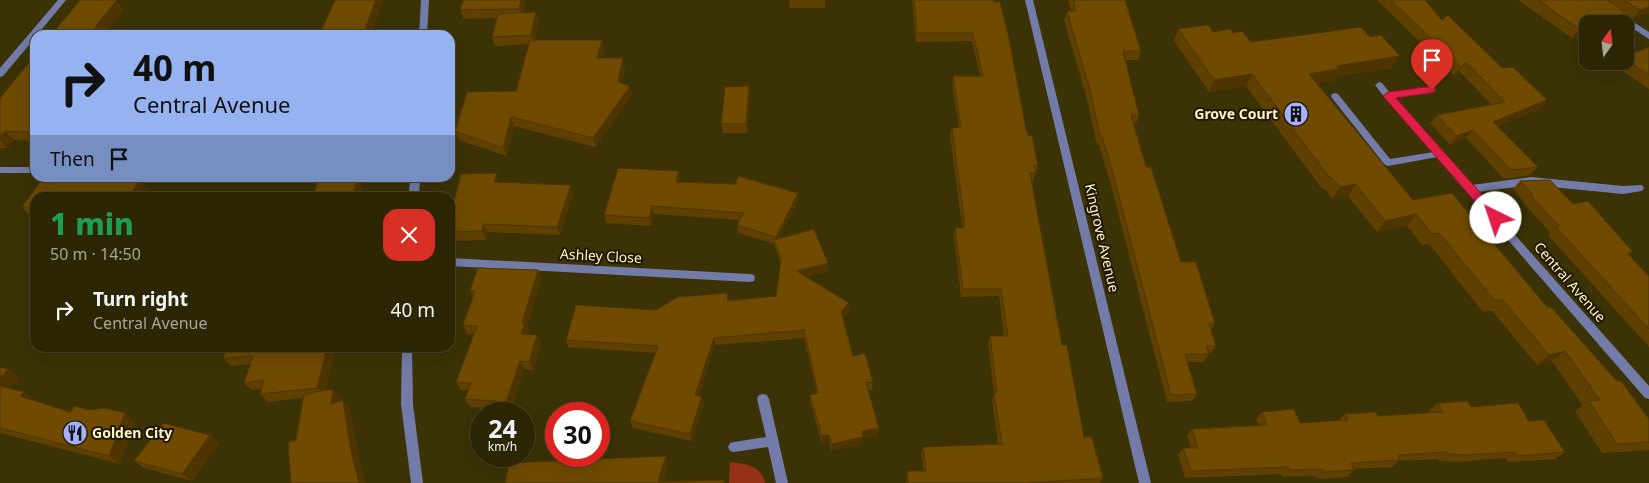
<!DOCTYPE html>
<html lang="en">
<head>
<meta charset="utf-8">
<style>
	body { margin:0; font-family:"Noto Sans",sans-serif; background:#342e0e; color:#f1f3f6; height:100vh; display:flex; flex-direction:column; font-size:19px; white-space:nowrap }
	* { box-sizing:border-box; margin:0 }
	p { font-size:16px; color:#a6a59a }
	.icon { flex:none; width:28px; height:28px; fill:none; stroke:currentColor; stroke-width:2; stroke-linecap:round; stroke-linejoin:round }
	.map { position:relative; flex:1; overflow:hidden }
	.sheet { position:absolute; left:30px; top:192px; width:425px; height:160px; display:flex; flex-direction:column; background:#2c2604; border-radius:15px; box-shadow:0 5px 20px #0002,0 0 0 1px #484326 }
	.sheet>* { flex:none }
	.banner { position:absolute; left:30px; top:30px; width:425px; height:152px; border-radius:15px; box-shadow:0 5px 20px #0002,0 0 0 1px #484326; background:#95b2f1; color:#111; overflow:hidden }
	.needle { width:32px; rotate:14deg }
	.tools { position:absolute; left:1579px; top:15px; display:grid; gap:10px }
	.tools a { display:grid; place-items:center; width:55px; height:55px; border-radius:10px; background:#2c2604; box-shadow:0 5px 20px #0002,0 0 0 1px #484326; font-size:25px }
	.speed { position:absolute; left:470px; top:402px; display:flex; gap:10px; font-size:25px; font-weight:700; text-align:center }
	.speed>* { display:grid; place-content:center; width:65px; height:65px; border-radius:50%; background:#2c2604; box-shadow:0 5px 20px #0002,0 0 0 1px #484326; line-height:1 }
	.speed small { font-size:12px; font-weight:400 }
	.speed .limit { border:8px solid #d22; background:#fff; color:#111 }
	.pin { position:absolute; display:grid; place-items:center; width:42px; height:42px; color:#fff; margin:-51px -21px; border-radius:50% 50% 50% 0; rotate:-45deg; box-shadow:0 0 5px #0007 }
	.pin .icon { rotate:45deg }
	.me { position:absolute; width:55px; margin:-28px; rotate:319deg; stroke-linejoin:round; filter:drop-shadow(0 0 4px #0008) }
	.turn { display:flex; align-items:center; gap:18px; height:105px; padding:0 20px; font-size:22px }
	.turn .icon { width:65px; height:65px; stroke-width:2.5 }
	.turn b { display:block; font-size:35px; line-height:42px }
	.then { display:flex; align-items:center; height:48px; padding:0 20px; background:#0003; gap:10px; font-size:19px }
	.round { display:grid; place-items:center; flex:none; width:52px; height:52px; border-radius:15px; background:#342e0e }
	.overview { display:flex; align-items:center; justify-content:space-between; height:85px; padding:0 20px }
	h1 { font-size:30px; font-weight:800; line-height:38px; color:#1e9e55 }
	ul { padding:0; list-style:none }
	li { display:flex; align-items:center; gap:15px; height:65px; padding:0 20px }
	li div { flex:1 }
	li b { display:block; font-size:19px }
	li em { font-style:normal }
	.map>svg:first-child { display:block }
	.green { fill:#953215 }
	.lines { fill:none; stroke-linecap:round; stroke-linejoin:round }
	.service { fill:#737ba8; fill-rule:evenodd }
	.minor { fill:#737ba8; fill-rule:evenodd }
	.wall { fill:#5f4000 }
	.shaded-wall { fill:#4e3400 }
	.building { fill:#6f4a00; stroke:#4e3400 }
	.route { fill:#e11d48; stroke:#92132f }
	.labels { text-anchor:middle; stroke-width:4; stroke-linejoin:round; paint-order:stroke }
	.poi-label { font-size:14px; font-weight:bold; fill:#fbf2cc; stroke:#211900; text-anchor:end }
	.street-label { font-size:14px; fill:#fbf2cc; stroke:#211900 }
</style>
</head>
<body>
<div class="map">
<svg width="1649" height="483" viewBox="0 0 1649 483">
	<rect width="100%" height="100%" fill="#3b3206"/>
	<path class="green" d="M730,462C746,464 761,465 765,483H729Z"/>
	<g class="lines">
		<path class="service" d="M1335,93L1338,94L1390,159L1440,151L1445,154L1443,156L1388,166L1385,165L1332,98L1331,96L1332,94Z"/>
		<path class="minor" d="M58,0H66L37,35H35V38L3,76L0,77V68Z
			M421,0H429L427,35H419Z
			M1025,0H1033L1151,483H1139Z
			M1589,0H1599L1649,32V39Z
			M1379,82L1382,83L1390,93L1435,88L1436,90L1435,92L1432,93L1395,98L1472,185L1531,177L1623,186L1642,185L1644,188L1642,191L1623,194L1531,185L1477,192L1649,386V399L1645,398L1385,98L1375,85Z
			M0,167H35V173H0Z
			M410,178H420L419,198H409Z
			M450,258L750,274L754,275L755,278L754,281L750,282L450,266Z
			M402,348H412L413,404L423,483H411L401,404Z
			M763,394L767,395L769,399L788,483H776L768,447L734,452L730,451L728,447L730,443L734,442L766,437L757,399L759,395Z"/>
	</g>
	<path class="wall" d="M463,0H526L523,13L536,12L539,21L535,40L604,48L602,58L625,67L622,83L630,86L632,95L595,147L514,126L507,156L459,140L455,131L516,91L529,44L495,46L492,37L496,18L464,19L460,10Z
		M789,0H825V8H790Z
		M912,0H994L1026,129L1038,166L1033,181H1032L1062,345L1084,437L1103,478L1100,483H906V478L907,471H924L921,454L923,447L998,444L992,400L994,394L988,343L990,336H1004L999,296L961,297L954,236L955,228H962V225L950,136L952,128L959,127L952,85L953,76H980L972,41L916,42Z
		M1068,0H1125L1141,51L1138,60H1125L1139,115L1136,124L1134,123L1146,167L1181,262L1215,323L1211,330L1216,346L1211,353H1208L1209,354L1204,362H1187L1197,394L1192,401L1167,402L1111,185L1099,145H1097L1088,103L1064,20L1067,11H1071Z
		M1377,0H1425L1442,20L1540,109L1497,126L1538,167L1530,175L1504,179L1466,138L1450,145L1430,123L1437,115L1492,105L1459,71L1454,75Z
		M1518,0H1649V13L1632,19L1627,15L1620,23L1617,24H1588V33L1572,38Z
		M1178,29L1233,33L1251,42L1370,37L1400,56L1392,68L1334,77L1332,81L1317,84L1413,200L1547,307L1649,419V450L1602,453L1575,411L1583,406L1552,361L1537,365L1492,311L1483,312L1429,244L1422,245L1407,226L1377,232L1348,196L1332,199L1325,189H1322L1246,86L1209,92L1174,41Z
		M1649,47V89L1615,66L1619,61H1625V56Z
		M35,55V141L14,140L7,148H0V98Z
		M749,86L750,95L747,133H723L721,124Z
		M681,179L680,182L798,193V201L779,238L828,263V271L807,277L849,311L843,318L853,356L873,382L872,390L868,391L879,428L878,435L863,438L862,444L831,451L829,442L822,444L810,402V395L817,394L804,338L715,345L699,396L702,397L704,404L692,441L633,428L630,421L655,353L569,347L566,340L656,310L728,300L776,296L781,264L775,248V244L738,233L737,225L740,220L654,214L651,226L606,223L604,215Z
		M1520,181L1573,204L1633,252L1629,255L1649,276V347L1548,235L1550,232L1523,203L1524,202L1513,189Z
		M40,182H138L147,191L142,198H35V223L28,217L30,215L22,207Z
		M500,182L571,185L574,194L560,235L488,232L486,240L455,241L451,232L453,224L450,219V216Z
		M538,270L542,279L527,327L529,331L528,335L541,343L533,370L524,369L511,409L470,407L465,399L468,390H461L456,382L474,334H467L463,325L473,296L470,290Z
		M227,348H332L335,351L325,390L340,397V401L343,400L350,408L359,459L365,483H291L296,440L303,398L268,402L260,394L262,389L252,390L244,383L250,364L231,366L223,358Z
		M0,367L20,378L10,388L36,400L35,401L70,412L88,410L125,413L135,421L120,464L0,433Z
		M1438,403L1471,407L1529,421L1565,452L1555,459L1508,462L1505,458L1457,462L1439,461L1438,459L1398,461L1392,467L1353,469L1354,470L1347,477L1320,479L1313,476L1283,477L1281,474L1185,478L1178,455L1183,448H1191L1187,436L1192,429L1259,425L1256,419L1262,412L1300,423L1338,421L1345,414L1378,416L1431,413L1430,410Z
		M210,435L219,443L192,481L144,468L134,461Z"/>
	<path class="shaded-wall" d="M117,0L124,9L104,35H89Z
		M376,0H384L371,35H365V29Z
		M521,0H526L522,18L519,9Z
		M1649,7V13L1632,19L1640,10Z
		M536,12L539,21L534,44L531,35Z
		M1628,14L1620,23L1617,24H1596Z
		M1588,26V33L1572,38L1579,29Z
		M602,40L604,48L600,67L597,58Z
		M1400,56L1392,68L1334,77L1332,81L1303,86L1309,74L1336,66Z
		M623,58L625,67L620,91L618,82Z
		M1466,62L1459,71L1454,75L1461,67Z
		M1252,74L1246,86L1209,92L1214,80Z
		M630,86L632,95L595,147L593,138Z
		M749,86L750,95L747,133L746,124Z
		M1547,100L1540,109L1486,130L1493,122Z
		M511,117L514,126L507,156L503,148Z
		M1473,130L1466,138L1450,145L1457,136Z
		M5,131L14,140L7,148L0,141V137Z
		M679,171L681,179L678,190L676,182Z
		M497,173L500,182L498,191L494,182Z
		M358,178H361L364,182L360,198H352Z
		M138,182L147,191L142,198H129Z
		M1356,184L1348,196L1332,199L1340,187Z
		M571,185L574,194L560,235L557,227Z
		M798,193V201L776,244V237Z
		M652,206L654,214L651,226L649,218Z
		M1416,214L1407,226L1377,232L1385,221Z
		M483,224L488,232L486,240L482,231Z
		M828,263V271L798,279L797,271Z
		M538,270L542,279L527,327L529,331L525,342L521,334L522,323Z
		M849,303V311L841,320V311Z
		M537,335L541,343L533,370L529,362Z
		M714,338L715,345L697,403L695,395Z
		M327,348H332L335,351L324,395L317,388Z
		M1565,351L1552,361L1537,365L1549,355Z
		M520,361L524,369L511,409L506,402Z
		M8,369L20,378L7,392L0,388V378Z
		M333,389L340,397L338,412L331,404Z
		M24,392L36,400L32,404L20,396Z
		M702,397L704,404L692,441L690,434Z
		M343,400L350,408L359,459L365,483H359L351,451Z
		M125,413L135,421L120,464L109,456Z
		M879,428L878,435L863,438L862,444L831,451L832,444L862,431Z
		M210,435L219,443L192,481L182,474Z
		M829,435V442L822,444V436Z
		M666,456L668,465L663,483L658,482Z"/>
	<path class="building" d="M80,0H117L89,35H51Z
		M335,0H376L365,29H367L365,35H319Z
		M463,0H521L519,9L460,10Z
		M914,0H994V2H1000L1009,38L1026,129L1029,136L1032,135L1038,166L1034,165L1036,173H1030L1062,345H1067L1084,437H1092L1103,478L1027,483H908L907,471H926L923,447L1002,444L994,393H997L990,336H1008L1001,289H963L955,228H964V217L952,128L961,127L953,76H983L973,33H917Z
		M1073,0H1125L1141,51H1123L1139,115H1131L1146,167H1151L1181,262H1196L1215,323H1209L1216,346H1206L1209,354H1185L1197,394L1171,395L1114,177L1102,136H1100L1091,94L1067,11H1076Z
		M1391,0H1425L1442,20L1448,15L1502,68L1513,67L1547,100L1493,122L1538,167L1511,170L1473,130L1457,136L1437,115L1505,102L1466,62L1461,67Z
		M1538,0H1607L1628,14L1596,24H1588V26L1579,29Z
		M1624,0H1649V7L1640,10Z
		M536,12L531,35L492,37L498,14Z
		M1208,25L1213,32L1231,29L1233,33L1242,31L1251,42L1361,27L1370,37L1381,35L1400,56L1336,66L1339,69L1309,74L1413,200L1452,193L1547,307H1551L1617,381H1621L1649,419V442L1617,444L1589,401L1600,400L1565,351L1549,355L1503,300L1495,301L1439,233L1432,234L1416,214L1385,221L1356,184L1340,187L1332,178H1330L1252,74L1214,80L1178,29Z
		M530,40H602L597,58H623L618,82L630,86L593,138L511,117L503,148L455,131L467,92L516,91Z
		M1649,47V75L1625,59V56Z
		M35,55V132L5,131L0,137V98Z
		M749,86L746,124H721L725,87Z
		M618,168L679,171L676,182L736,184L738,176L798,193L776,237L737,225L744,213L652,206L649,218L604,215Z
		M497,173L494,182L571,185L557,227L483,224L482,231L451,232L455,217L450,218V216L461,174Z
		M319,178H358L352,198H312Z
		M1550,180L1573,204L1588,201L1633,252L1627,253L1649,276V329L1556,227L1559,226L1530,195H1533L1520,181Z
		M40,182H138L129,198H35V207H22Z
		M35,208V218L28,217Z
		M814,229L828,263L797,271L849,303L841,311L853,356L865,353L873,382L866,383L879,428L862,431L863,437L832,444L829,435L822,436L810,395L818,393L804,330L714,338L695,395L702,397L690,434L630,421L658,346L566,340L576,305L656,310L678,297L727,293L728,301L776,296L781,259L774,240Z
		M478,268L538,270L522,323H525L521,334L537,335L529,362L520,361L506,402L465,399L471,383L456,382L477,326L463,325L475,291L470,290Z
		M227,348H327L317,388L260,394L264,380L244,383L253,356L223,358Z
		M0,367L8,369L0,378Z
		M0,386L24,392L20,396L70,412L75,406L88,410L104,408L125,413L109,456L0,428Z
		M333,389L331,404L343,400L351,451L359,483H291L288,442L296,440L304,394Z
		M1468,401L1471,407L1518,403L1529,421L1544,420L1565,452L1517,456L1515,452L1466,455L1448,454L1447,452L1398,455L1400,460L1351,463L1354,470L1327,472L1320,469L1289,470L1288,467L1191,471L1183,448H1198L1192,429L1267,425L1262,412L1294,409L1300,423L1348,420L1345,414L1376,412L1378,416L1443,412L1438,403Z
		M163,423L210,435L182,474L134,461Z
		M666,456L658,482L724,480V483H505L509,463Z"/>
	<path class="route" d="M1432,86L1435,87V92L1396,98L1500,215V221H1492L1383,96L1388,92Z"/>
	<defs>
		<symbol id="building-disc" viewBox="-11 -11 22 22"><circle r="9.5" fill="#a5b1fc" stroke="#211900"/><path d="M-4-6H4V6H1V3H-1V6H-4ZM-2.5-4.3h1.7v1.8h-1.7ZM.8-4.3h1.7v1.8H.8ZM-2.5-1h1.7V.8h-1.7ZM.8-1h1.7V.8H.8Z" fill="#111"/></symbol>
		<symbol id="restaurant-disc" viewBox="-11 -11 22 22"><circle r="9.5" fill="#a5b1fc" stroke="#211900"/><path d="M-5-6h1v4h1v-4h1v4h1v-4h1v5L-1.5 .5V6h-2V.5L-5-1ZM5-6V6H3V1.5H1.5Q1.5-4 5-6Z" fill="#111"/></symbol>
	</defs>
	<g fill-rule="evenodd">
		<use href="#building-disc" x="1282" y="100" width="28" height="28"/>
		<use href="#restaurant-disc" x="61" y="419" width="28" height="28"/>
	</g>
	<g class="labels">
		<g class="poi-label">
			<text x="1278" y="119">Grove Court</text>
			<text x="92" y="438" text-anchor="start">Golden City</text>
		</g>
		<g class="street-label">
			<text transform="translate(1102 238) rotate(77)" y="5">Kingrove Avenue</text>
			<text transform="translate(601 256) rotate(3)" y="5">Ashley Close</text>
			<text transform="translate(1570 282) rotate(49)" y="5">Central Avenue</text>
		</g>
	</g>
</svg>
<div class="tools">
<a><svg class="needle" viewBox="-14 -14 28 28"><path d="M0-13l5 13h-10z" fill="#e53935"/><path d="M0 13l5-13h-10z" fill="#a6a59a"/></svg></a>
</div>
<div class="speed"><div>24<small>km/h</small></div><div class="limit">30</div></div>
<div class="pin" style="left:1432px;top:90px;background:#d93025"><svg class="icon" aria-label="arrive" viewBox="0 0 24 24"><path d="M6 21V4h12l-3 4 3 4H6"/></svg></div>
<svg class="me" style="left:1496px;top:218px" viewBox="-20 -20 40 40"><circle r="19" fill="#fff"/><path d="M0-13L10 11 0 6-10 11z" fill="#e11d48"/></svg>
<div class="banner">
<div class="turn"><svg class="icon" aria-label="right" viewBox="0 0 24 24"><path d="M7 20v-9h11M14 6l5 5-5 5"/></svg><div><b>40 m</b>Central Avenue</div></div>
<div class="then">Then<svg class="icon" aria-label="arrive" viewBox="0 0 24 24"><path d="M6 21V4h12l-3 4 3 4H6"/></svg></div>
</div>
<section class="sheet">
<div class="overview"><div><h1>1 min</h1><p>50 m · 14:50</p></div><a class="round" style="background:#d93025;color:#fff"><svg class="icon" aria-label="close" viewBox="0 0 24 24"><path d="M6 6l12 12M18 6L6 18"/></svg></a></div>
<ul>
<li><svg class="icon" aria-label="right" viewBox="0 0 24 24"><path d="M7 20v-9h11M14 6l5 5-5 5"/></svg><div><b>Turn right</b><p>Central Avenue</p></div><em>40 m</em></li>
</ul>
</section>
</div>
</body>
</html>
